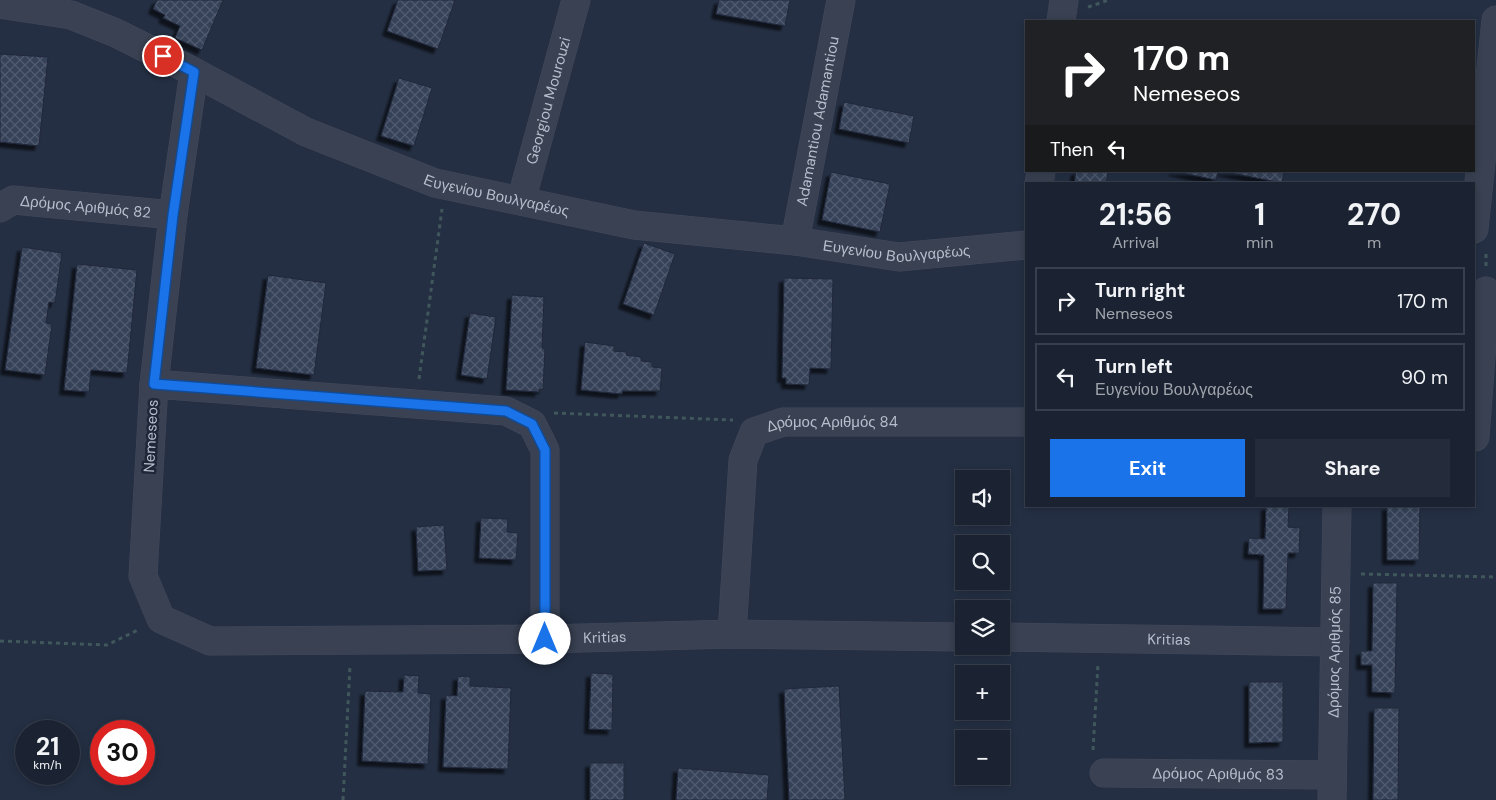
<!DOCTYPE html>
<html lang="en">
<head>
<meta charset="utf-8">
<style>
	body { margin:0; font-family:"DM Sans",sans-serif; background:#242b3a; color:#f1f3f6; height:100vh; display:flex; flex-direction:column; font-size:19px; white-space:nowrap }
	* { box-sizing:border-box; margin:0 }
	p { font-size:16px; color:#a0a4ac }
	.icon { flex:none; width:28px; height:28px; fill:none; stroke:currentColor; stroke-width:2; stroke-linecap:round; stroke-linejoin:round }
	.map { position:relative; flex:1; overflow:hidden }
	.drawer { position:absolute; left:1025px; top:182px; width:450px; height:325px; display:flex; flex-direction:column; background:#1b2332; border-radius:0px; box-shadow:0 2px 8px #0003,0 0 0 1px #39404d }
	.drawer>* { flex:none }
	.banner { position:absolute; left:1025px; top:20px; width:450px; height:152px; border-radius:0px; box-shadow:0 2px 8px #0003,0 0 0 1px #39404d; background:#202124; color:#fff; overflow:hidden }
	.fabs { position:absolute; left:955px; top:470px; display:grid; gap:10px }
	.fabs a { display:grid; place-items:center; width:55px; height:55px; border-radius:0px; background:#1b2332; box-shadow:0 2px 8px #0003,0 0 0 1px #39404d; font-size:25px }
	.speed { position:absolute; left:15px; top:720px; display:flex; gap:10px; font-size:25px; font-weight:700; text-align:center }
	.speed>* { display:grid; place-content:center; width:65px; height:65px; border-radius:50%; background:#1b2332; box-shadow:0 2px 8px #0003,0 0 0 1px #39404d; line-height:1 }
	.speed small { font-size:12px; font-weight:400 }
	.speed .limit { border:8px solid #d22; background:#fff; color:#111 }
	.pin { position:absolute; display:grid; place-items:center; width:42px; height:42px; color:#fff; margin:-21px; border:2px solid #fff; border-radius:50%; box-shadow:0 1px 5px #0007 }
	.me { position:absolute; width:55px; margin:-28px; rotate:0deg; stroke-linejoin:round; filter:drop-shadow(0 0 4px #0008) }
	.turn { display:flex; align-items:center; gap:18px; height:105px; padding:0 25px; font-size:22px }
	.turn .icon { width:65px; height:65px; stroke-width:2.5 }
	.turn b { display:block; font-size:35px; line-height:42px }
	.then { display:flex; align-items:center; height:48px; padding:0 25px; background:#0003; gap:10px; font-size:19px }
	.eta { display:flex; justify-content:space-evenly; align-items:center; height:85px; text-align:center }
	.eta b { font-size:30px; font-weight:700; line-height:35px }
	.button { display:flex; gap:10px; margin-top:auto; padding:10px 25px }
	.button a { flex:1; height:58px; border-radius:0px; background:#1a73e8; color:#fff; font-size:20px; font-weight:700; line-height:58px; text-align:center }
	.button a+a { background:#242b3a; color:#f1f3f6 }
	ul { padding:0; list-style:none }
	li { display:flex; align-items:center; gap:15px; height:68px; margin:0 10px 8px; padding:0 15px; border:2px solid #39404d; border-radius:0px }
	li div { flex:1 }
	li b { display:block; font-size:19px }
	li em { font-style:normal }
	.map>svg:first-child { display:block }
	.building { fill:url(#building-cross-hatch); stroke:#20283a; filter:url(#shadow) }
	.lines { fill:none; stroke-linecap:round; stroke-linejoin:round }
	.minor-casing { stroke:#434a5c; stroke-width:29 }
	.path { stroke:#40575b; stroke-width:3; stroke-dasharray:4 4; stroke-linecap:butt }
	.minor { stroke:#394152; stroke-width:28 }
	.route-casing { stroke:#114b97; stroke-width:12 }
	.route { stroke:#1a73e8; stroke-width:9 }
	.labels { text-anchor:middle; stroke-width:5; stroke-linejoin:round; paint-order:stroke }
	.street-label { font-size:15px; fill:#b6bdcc; stroke:#1e2638 }
</style>
</head>
<body>
<div class="map">
<svg width="1496" height="800" viewBox="0 0 1496 800">
	<defs>
		<pattern id="building-cross-hatch" width="8" height="8" patternUnits="userSpaceOnUse" patternTransform="scale(1.25)"><rect width="8" height="8" fill="#364259"/><path d="M0 0l8 8M0 8l8-8" fill="none" stroke="#515b70"/></pattern>
		<filter id="shadow"><feDropShadow dx="-4.5" dy="4.5" stdDeviation="1" flood-color="#0009"/></filter>
	</defs>
	<rect width="100%" height="100%" fill="#242f43"/>
	<path class="building" d="M157,0H223L202,50L175,38L180,26L163,18L165,15L153,9Z
		M398,0H455L438,49L387,31Z
		M719,0H790L785,26L716,14Z
		M0,54L48,57L39,146L0,142Z
		M399,78L432,88L414,146L381,136Z
		M844,102L914,116L909,143L839,129Z
		M1076,171H1108L1106,184H1074Z
		M1173,171H1218L1216,180Z
		M1221,171H1284L1282,183Z
		M831,172L890,184L880,232L822,220Z
		M644,243L675,254L654,315L623,304Z
		M22,247L62,253L55,303L49,302L46,323L52,324L45,375L5,370Z
		M77,264L137,270L127,373L91,370L89,392L64,390Z
		M268,275L326,283L314,375L256,368Z
		M784,278L833,279L831,369L810,368L809,385L786,384V378H782Z
		M512,295L544,297L542,348L545,349L543,389H539V392L506,390Z
		M470,313L496,317L487,379L461,375Z
		M585,342L614,346V351L627,352L626,355L641,357V361L652,362V367L662,368L660,391H622V394L581,390Z
		M1266,506H1289L1288,527L1300,528L1299,553H1288L1286,609H1263L1264,555L1248,554L1249,538L1265,539Z
		M1387,506H1420L1419,560H1387Z
		M481,518L508,519L507,532L518,533L516,560L479,558Z
		M444,525L447,570L418,571L416,527Z
		M1373,583H1397L1395,693L1372,692V665H1361V651H1372Z
		M591,673L613,674L612,730L589,729Z
		M404,675L419,676L418,693L431,694L428,764L362,761L365,691L403,692Z
		M458,676L470,677V686L511,688L508,769L443,767L446,695L457,696Z
		M1249,682H1283V742L1249,743Z
		M839,686L845,800H789L784,689Z
		M1374,708H1399L1398,800H1373Z
		M590,763H624V800H590Z
		M678,768L769,775L767,800H676Z"/>
	<g class="lines">
		<defs>
			<g id="minor">
				<path id="s1" d="M0,4L71,15L116,33L194,72L306,132L435,183L634,225L795,241L899,257L1026,245"/>
				<path d="M1061,21L1064,0"/>
				<path id="s2" d="M194,72L173,215L154,384L143,576L161,619L210,641L545,639L732,634L964,637"/>
				<path d="M1039,184L1041,171"/>
				<path id="s3" d="M521,201L576,0"/>
				<path id="s4" d="M0,208L13,200L173,215"/>
				<path d="M1474,229L1496,20"/>
				<path id="s5" d="M795,241L841,0"/>
				<path d="M154,384L506,411L532,424L545,450V639"/>
				<path d="M1475,437L1486,291"/>
				<path id="s6" d="M732,634L743,460L754,432L783,422H1026"/>
				<path id="s7" d="M1001,637L1335,642"/>
				<path id="s8" d="M1104,773L1332,775"/>
				<path id="s9" d="M1332,800L1337,506"/>
			</g>
		</defs>
		<use href="#minor" class="minor-casing"/>
		<path class="path" d="M1088,7L1109,0
			M1486,266V250
			M419,379L442,209
			M554,413L733,420
			M1361,574L1496,577
			M0,641L107,645L140,629
			M1093,750L1098,664
			M343,800L350,666"/>
		<use href="#minor" class="minor"/>
	</g>
	<g class="lines">
		<defs>
			<path id="route" d="M163,56L194,72L173,215L154,384L506,411L532,424L545,450V639"/>
		</defs>
		<use href="#route" class="route-casing"/>
		<use href="#route" class="route"/>
	</g>
	<g class="labels">
		<g class="street-label">
			<text dy="5" stroke="none"><textPath href="#s3" startOffset="104">Georgiou Mourouzi</textPath></text>
			<text dy="5" stroke="none"><textPath href="#s5" startOffset="122">Adamantiou Adamantiou</textPath></text>
			<text dy="5" stroke="none"><textPath href="#s1" startOffset="536">Ευγενίου Βουλγαρέως</textPath></text>
			<text dy="5" stroke="none"><textPath href="#s4" startOffset="88">Δρόμος Αριθμός 82</textPath></text>
			<text dy="5" stroke="none"><textPath href="#s1" startOffset="941">Ευγενίου Βουλγαρέως</textPath></text>
			<text dy="5" stroke="none"><textPath href="#s6" startOffset="284">Δρόμος Αριθμός 84</textPath></text>
			<text transform="translate(151 436) rotate(-87)" y="5">Nemeseos</text>
			<text dy="5" stroke="none"><textPath href="#s2" startOffset="1002">Kritias</textPath></text>
			<text dy="5" stroke="none"><textPath href="#s7" startOffset="168">Kritias</textPath></text>
			<text dy="5" stroke="none"><textPath href="#s9" startOffset="148">Δρόμος Αριθμός 85</textPath></text>
			<text dy="5" stroke="none"><textPath href="#s8" startOffset="114">Δρόμος Αριθμός 83</textPath></text>
		</g>
	</g>
</svg>
<div class="fabs">
<a><svg class="icon" aria-label="sound" viewBox="0 0 24 24"><path d="M4 9h4l5-4v14l-5-4H4zM17 9q2 3 0 6"/></svg></a>
<a><svg class="icon" aria-label="search" viewBox="0 0 24 24"><circle cx="10" cy="10" r="6"/><path d="M15 15l6 6"/></svg></a>
<a><svg class="icon" aria-label="layers" viewBox="0 0 24 24"><path d="M12 4l9 5-9 5-9-5zM3 14l9 5 9-5"/></svg></a>
<a>+</a>
<a>−</a>
</div>
<div class="speed"><div>21<small>km/h</small></div><div class="limit">30</div></div>
<div class="pin" style="left:163px;top:56px;background:#d93025"><svg class="icon" aria-label="arrive" viewBox="0 0 24 24"><path d="M6 21V4h12l-3 4 3 4H6"/></svg></div>
<svg class="me" style="left:545px;top:639px" viewBox="-20 -20 40 40"><circle r="19" fill="#fff"/><path d="M0-13L10 11 0 6-10 11z" fill="#1a73e8"/></svg>
<div class="banner">
<div class="turn"><svg class="icon" aria-label="right" viewBox="0 0 24 24"><path d="M7 20v-9h11M14 6l5 5-5 5"/></svg><div><b>170 m</b>Nemeseos</div></div>
<div class="then">Then<svg class="icon" aria-label="left" viewBox="0 0 24 24"><path d="M17 20v-9H6M10 6l-5 5 5 5"/></svg></div>
</div>
<section class="drawer">
<div class="eta">
<div><b>21:56</b><p>Arrival</p></div>
<div><b>1</b><p>min</p></div>
<div><b>270</b><p>m</p></div>
</div>
<ul>
<li><svg class="icon" aria-label="right" viewBox="0 0 24 24"><path d="M7 20v-9h11M14 6l5 5-5 5"/></svg><div><b>Turn right</b><p>Nemeseos</p></div><em>170 m</em></li>
<li><svg class="icon" aria-label="left" viewBox="0 0 24 24"><path d="M17 20v-9H6M10 6l-5 5 5 5"/></svg><div><b>Turn left</b><p>Ευγενίου Βουλγαρέως</p></div><em>90 m</em></li>
</ul>
<div class="button"><a>Exit</a><a>Share</a></div>
</section>
</div>
</body>
</html>
